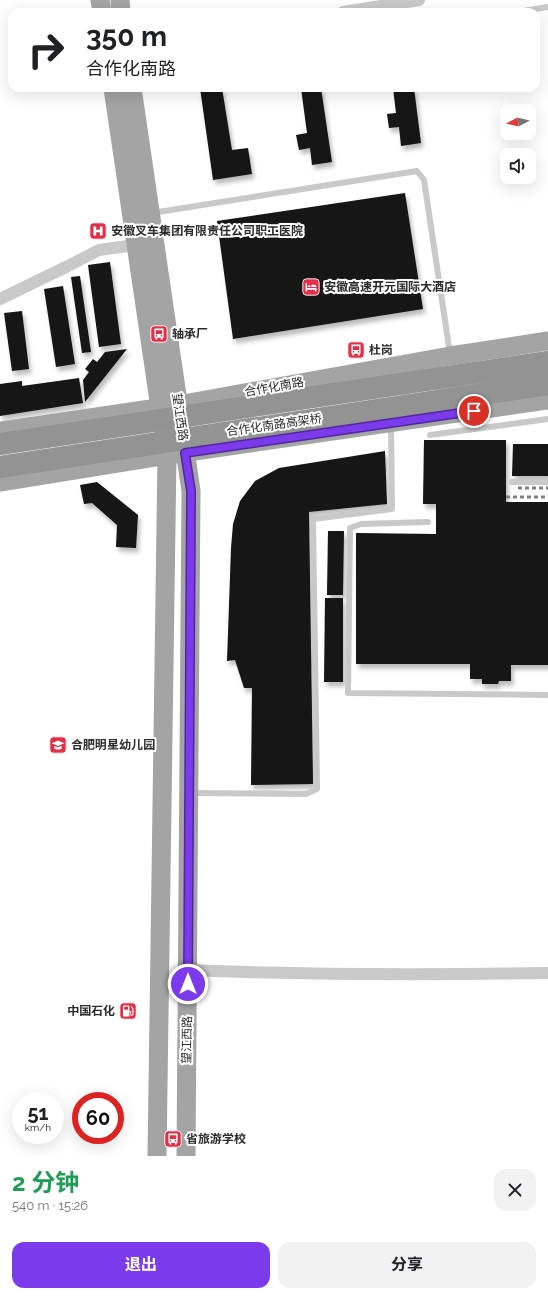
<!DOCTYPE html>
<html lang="zh">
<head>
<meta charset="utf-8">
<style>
	body { margin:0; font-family:Raleway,"Noto Sans SC",sans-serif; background:#f2f2f2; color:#202124; height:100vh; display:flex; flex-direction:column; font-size:15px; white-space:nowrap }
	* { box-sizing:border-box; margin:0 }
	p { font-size:13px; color:#757577 }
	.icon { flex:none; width:22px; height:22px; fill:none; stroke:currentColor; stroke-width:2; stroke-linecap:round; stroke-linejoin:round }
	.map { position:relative; height:1156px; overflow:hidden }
	.drawer { display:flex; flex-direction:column; background:#fff; flex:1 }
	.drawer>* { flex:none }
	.top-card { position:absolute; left:8px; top:8px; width:532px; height:84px; border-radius:12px; box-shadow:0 4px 16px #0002; background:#fff; color:#202124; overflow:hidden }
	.needle { width:26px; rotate:263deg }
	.tools { position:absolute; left:500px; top:104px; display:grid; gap:8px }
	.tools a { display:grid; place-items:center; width:36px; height:36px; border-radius:8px; background:#fff; box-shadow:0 4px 16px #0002; font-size:20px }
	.speed { position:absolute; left:12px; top:1092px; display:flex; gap:8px; font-size:20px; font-weight:700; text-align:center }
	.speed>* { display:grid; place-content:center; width:52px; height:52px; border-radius:50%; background:#fff; box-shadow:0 4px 16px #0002; line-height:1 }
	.speed small { font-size:10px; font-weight:400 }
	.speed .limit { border:6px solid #d22; background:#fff; color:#111 }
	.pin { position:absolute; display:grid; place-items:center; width:34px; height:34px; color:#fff; margin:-17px; border:2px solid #fff; border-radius:50%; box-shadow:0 1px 4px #0007 }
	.me { position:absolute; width:44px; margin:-22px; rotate:0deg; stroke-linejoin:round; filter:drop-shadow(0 0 3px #0008) }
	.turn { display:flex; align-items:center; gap:14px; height:84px; padding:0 12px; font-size:18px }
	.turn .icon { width:52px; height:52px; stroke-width:2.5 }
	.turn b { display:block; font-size:28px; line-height:34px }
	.round { display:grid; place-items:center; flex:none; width:42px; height:42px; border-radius:12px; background:#f2f2f2 }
	.headline { display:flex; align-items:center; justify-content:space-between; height:68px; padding:0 12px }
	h1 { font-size:24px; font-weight:700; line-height:30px; color:#1e9e55 }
	.cta { display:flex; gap:8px; margin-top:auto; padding:8px 12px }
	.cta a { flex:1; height:46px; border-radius:12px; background:#7c3aed; color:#fff; font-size:16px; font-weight:700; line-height:46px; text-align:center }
	.cta a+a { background:#f2f2f2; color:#202124 }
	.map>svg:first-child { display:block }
	.building { fill:#131313; filter:url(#shadow) }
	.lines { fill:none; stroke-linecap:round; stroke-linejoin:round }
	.lane { stroke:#c9c9c9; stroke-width:6 }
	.street { stroke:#c9c9c9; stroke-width:12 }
	.primary { stroke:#a4a4a4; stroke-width:19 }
	.rail { stroke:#818181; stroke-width:3; stroke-dasharray:4 3; stroke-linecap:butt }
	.highway-bridge { stroke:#939393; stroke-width:22 }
	.route-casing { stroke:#51269a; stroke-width:10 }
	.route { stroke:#7c3aed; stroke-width:7 }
	.labels { text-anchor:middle; stroke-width:4; stroke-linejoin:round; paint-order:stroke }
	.poi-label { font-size:12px; font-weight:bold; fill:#2c2c2c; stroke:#fff; text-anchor:start }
	.street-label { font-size:12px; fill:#2c2c2c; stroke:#fff }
</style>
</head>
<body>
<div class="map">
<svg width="548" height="1156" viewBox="0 0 548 1156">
	<defs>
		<filter id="shadow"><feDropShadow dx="2.5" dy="4.5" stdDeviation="2" flood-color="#0004"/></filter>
	</defs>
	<rect width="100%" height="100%" fill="#fff"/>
	<path class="building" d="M200,88H222L232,150L248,148L252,174L213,180Z
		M301,88H321L332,162L312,165L310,148L299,150L296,135L307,133Z
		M393,88H414L421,143L401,146L399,127L389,128L387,114L396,113Z
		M405,193L423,309L233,339L217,221Z
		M110,262L121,344L99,347L88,265Z
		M80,276L91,352L82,353L71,277Z
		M63,286L75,364L56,367L44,289Z
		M22,311L29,369L12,371L4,313Z
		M127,349L85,402L83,380L89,372L85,369L93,359L97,362L105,352Z
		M79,378L83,403L0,416V384L22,381V386Z
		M424,440H506V502H548V665H511V681H499L498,684H482V679H470V664H356V533L436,534V504H423Z
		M513,444H548V476H512Z
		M385,451L387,504L309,512L313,784L251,785L252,688H244L235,660L227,661L231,548L233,524L240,501L255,481L279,468Z
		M97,482L138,515L136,548L116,547L117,525L92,503L84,504L80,485Z
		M328,531H344L343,595H327Z
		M325,598H343V682H324Z"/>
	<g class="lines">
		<path class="lane" d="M517,12L548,7
			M152,213L417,171L424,180L450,354
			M430,435L548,419
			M512,482H548
			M428,522L361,524L350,528L348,693L548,695
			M190,793L306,794L317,789L313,519L392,509L391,424"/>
		<path class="street" d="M343,12L419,0
			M0,299L68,266L99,250L135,245
			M188,970C308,975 428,975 548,973"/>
		<path class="primary" d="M100,0L102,12
			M120,0L121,12
			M113,88L167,455L157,1156
			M132,88L191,491L186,1156
			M0,431L178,405L450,356L548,341
			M0,482L167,455L548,400"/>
		<path class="rail" d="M518,488H548
			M506,497H548"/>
		<path class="highway-bridge" d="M0,444L548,362
			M0,467L548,384"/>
	</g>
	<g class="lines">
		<defs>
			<path id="route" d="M188,984L191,491L185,453L474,411"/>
		</defs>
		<use href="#route" class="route-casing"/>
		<use href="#route" class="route"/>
	</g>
	<defs>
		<symbol id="hospital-square" viewBox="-11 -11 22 22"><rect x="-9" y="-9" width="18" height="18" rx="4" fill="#e42e48" stroke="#fff"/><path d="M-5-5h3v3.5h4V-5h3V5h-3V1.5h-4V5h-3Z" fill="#fff"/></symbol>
		<symbol id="hotel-square" viewBox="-11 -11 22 22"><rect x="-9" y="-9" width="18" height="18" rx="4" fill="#e42e48" stroke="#fff"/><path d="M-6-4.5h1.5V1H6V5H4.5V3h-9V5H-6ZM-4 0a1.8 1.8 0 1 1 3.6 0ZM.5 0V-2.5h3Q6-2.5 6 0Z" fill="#fff"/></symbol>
		<symbol id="bus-square" viewBox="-11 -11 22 22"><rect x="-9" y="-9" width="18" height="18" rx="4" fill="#e42e48" stroke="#fff"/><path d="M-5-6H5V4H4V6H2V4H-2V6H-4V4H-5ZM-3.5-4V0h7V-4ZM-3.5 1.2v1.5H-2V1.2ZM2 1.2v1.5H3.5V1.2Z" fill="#fff"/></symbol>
		<symbol id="school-square" viewBox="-11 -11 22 22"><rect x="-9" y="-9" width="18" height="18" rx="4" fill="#e42e48" stroke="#fff"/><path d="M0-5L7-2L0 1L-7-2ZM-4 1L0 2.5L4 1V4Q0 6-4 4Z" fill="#fff"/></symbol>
		<symbol id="fuel-square" viewBox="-11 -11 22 22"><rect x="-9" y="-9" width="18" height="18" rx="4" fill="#e42e48" stroke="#fff"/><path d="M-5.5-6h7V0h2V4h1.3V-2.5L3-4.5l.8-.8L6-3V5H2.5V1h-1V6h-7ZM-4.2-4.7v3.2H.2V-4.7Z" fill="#fff"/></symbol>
	</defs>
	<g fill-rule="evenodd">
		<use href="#hospital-square" x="88" y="221" width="20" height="20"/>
		<use href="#hotel-square" x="301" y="277" width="20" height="20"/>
		<use href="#bus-square" x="149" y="324" width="20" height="20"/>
		<use href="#bus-square" x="346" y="340" width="20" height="20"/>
		<use href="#school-square" x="48" y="735" width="20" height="20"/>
		<use href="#fuel-square" x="118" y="1001" width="20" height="20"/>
		<use href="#bus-square" x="163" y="1129" width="20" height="20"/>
	</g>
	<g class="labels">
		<g class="poi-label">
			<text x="111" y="235">安徽叉车集团有限责任公司职工医院</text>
			<text x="324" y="291">安徽高速开元国际大酒店</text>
			<text x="172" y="338">轴承厂</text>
			<text x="369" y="354">杜岗</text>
			<text x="71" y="749">合肥明星幼儿园</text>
			<text x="115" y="1015" text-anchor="end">中国石化</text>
			<text x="186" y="1143">省旅游学校</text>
		</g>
		<g class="street-label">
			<text transform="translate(274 387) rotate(-10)" y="4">合作化南路</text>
			<text transform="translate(180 417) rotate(82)" y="4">望江西路</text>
			<text transform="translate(274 425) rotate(-8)" y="4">合作化南路高架桥</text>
			<text transform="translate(187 1040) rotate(-89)" y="4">望江西路</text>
		</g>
	</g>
</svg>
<div class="tools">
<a><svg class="needle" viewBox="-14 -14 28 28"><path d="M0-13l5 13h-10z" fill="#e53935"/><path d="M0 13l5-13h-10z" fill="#757577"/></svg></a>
<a><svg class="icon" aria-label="sound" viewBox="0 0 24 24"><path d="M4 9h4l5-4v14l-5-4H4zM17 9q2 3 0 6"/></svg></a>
</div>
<div class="speed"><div>51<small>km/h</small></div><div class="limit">60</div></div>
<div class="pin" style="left:474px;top:411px;background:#d93025"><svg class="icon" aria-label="arrive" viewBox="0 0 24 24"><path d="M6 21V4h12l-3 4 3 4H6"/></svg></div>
<svg class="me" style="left:188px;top:984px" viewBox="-20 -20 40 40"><circle r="17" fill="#7c3aed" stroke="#fff" stroke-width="3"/><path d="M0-11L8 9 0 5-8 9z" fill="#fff"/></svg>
<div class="top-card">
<div class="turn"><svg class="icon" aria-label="right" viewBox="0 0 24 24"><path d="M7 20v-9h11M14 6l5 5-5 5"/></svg><div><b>350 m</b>合作化南路</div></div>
</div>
</div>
<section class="drawer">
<div class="headline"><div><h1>2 分钟</h1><p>540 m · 15:26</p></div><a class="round"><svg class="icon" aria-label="close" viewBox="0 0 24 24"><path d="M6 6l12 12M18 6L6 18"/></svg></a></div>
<div class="cta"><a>退出</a><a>分享</a></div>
</section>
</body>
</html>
